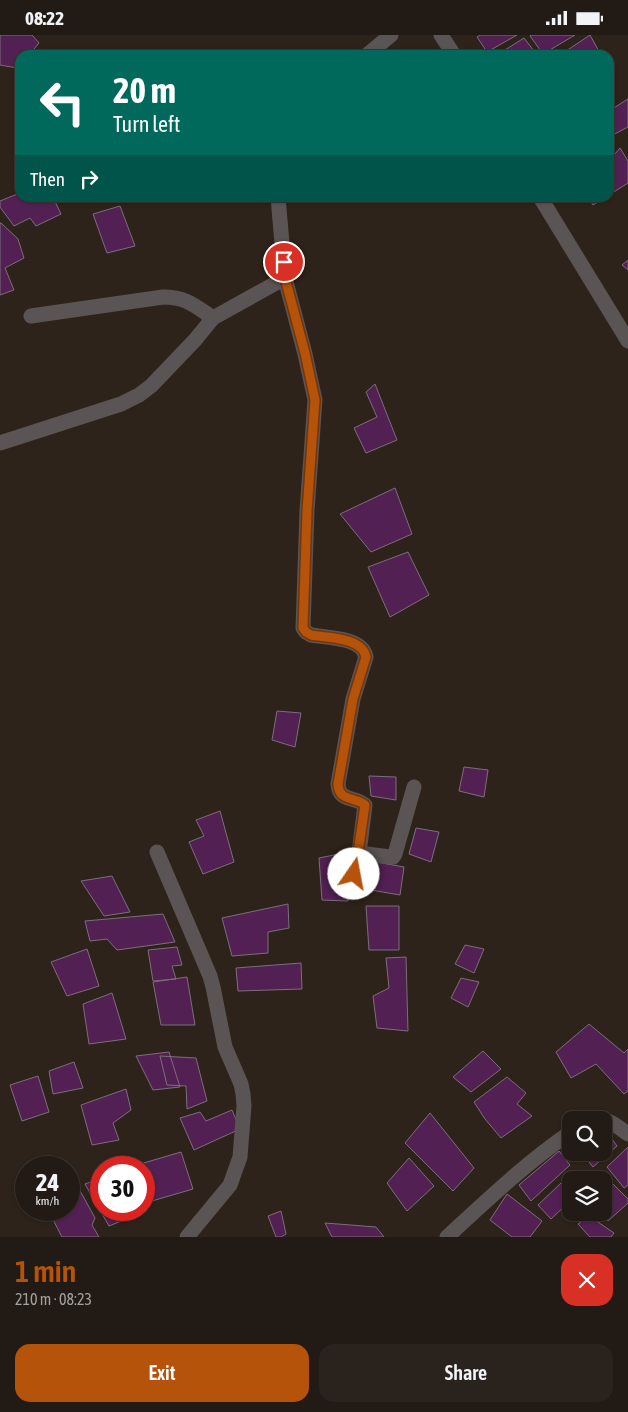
<!DOCTYPE html>
<html lang="en">
<head>
<meta charset="utf-8">
<style>
	body { margin:0; font-family:"Asap Condensed",sans-serif; background:#2a231d; color:#f1f3f6; height:100vh; display:flex; flex-direction:column; font-size:19px; white-space:nowrap }
	* { box-sizing:border-box; margin:0 }
	p { font-size:16px; color:#a2a1a0 }
	.icon { flex:none; width:28px; height:28px; fill:none; stroke:currentColor; stroke-width:2; stroke-linecap:round; stroke-linejoin:round }
	.map { position:relative; height:1202px; overflow:hidden }
	.side { display:flex; flex-direction:column; background:#221a14; flex:1 }
	.side>* { flex:none }
	.hud { position:absolute; left:15px; top:15px; width:599px; height:152px; border-radius:15px; box-shadow:0 1px 4px #0004,0 0 0 1px #3f3834; background:#00695c; color:#fff; overflow:hidden }
	.tools { position:absolute; left:562px; top:1076px; display:grid; gap:10px }
	.tools a { display:grid; place-items:center; width:50px; height:50px; border-radius:10px; background:#221a14; box-shadow:0 1px 4px #0004,0 0 0 1px #3f3834; font-size:25px }
	.speed { position:absolute; left:15px; top:1121px; display:flex; gap:10px; font-size:25px; font-weight:700; text-align:center }
	.speed>* { display:grid; place-content:center; width:65px; height:65px; border-radius:50%; background:#221a14; box-shadow:0 1px 4px #0004,0 0 0 1px #3f3834; line-height:1 }
	.speed small { font-size:12px; font-weight:400 }
	.speed .limit { border:8px solid #d22; background:#fff; color:#111 }
	.pin { position:absolute; display:grid; place-items:center; width:42px; height:42px; color:#fff; margin:-21px; border:2px solid #fff; border-radius:50%; box-shadow:0 1px 5px #0007 }
	.me { position:absolute; width:55px; margin:-28px; rotate:12deg; stroke-linejoin:round; filter:drop-shadow(0 0 4px #0008) }
	.turn { display:flex; align-items:center; gap:18px; height:105px; padding:0 15px; font-size:22px }
	.turn .icon { width:65px; height:65px; stroke-width:2.5 }
	.turn b { display:block; font-size:35px; line-height:42px }
	.then { display:flex; align-items:center; height:48px; padding:0 15px; background:#0003; gap:10px; font-size:19px }
	.round { display:grid; place-items:center; flex:none; width:52px; height:52px; border-radius:15px; background:#2a231d }
	.head { display:flex; align-items:center; justify-content:space-between; height:85px; padding:0 15px }
	h1 { font-size:30px; font-weight:600; line-height:38px; color:#b45309 }
	.button { display:flex; gap:10px; margin-top:auto; padding:10px 15px }
	.button a { flex:1; height:58px; border-radius:15px; background:#b45309; color:#fff; font-size:20px; font-weight:600; line-height:58px; text-align:center }
	.button a+a { background:#2a231d; color:#f1f3f6 }
	.status { display:flex; justify-content:space-between; align-items:center; height:35px; padding:0 25px; background:#221a14; direction:ltr }
	.status svg { height:14px; fill:currentColor }
	.map>svg:first-child { display:block }
	.building { fill:#532053; stroke:#7b6f7a }
	.lines { fill:none; stroke-linecap:round; stroke-linejoin:round }
	.minor { stroke:#5b5454; stroke-width:15 }
	.route-casing { stroke:#753606; stroke-width:12 }
	.route { stroke:#b45309; stroke-width:9 }
</style>
</head>
<body>
<div class="status"><b>08:22</b><svg viewBox="0 0 49 12"><path d="M0 12V9h3v3zM5 12V6h3v6zM10 12V3h3v9zM15 12V0h3v12zM26 1h20v11H26zM47 4h2v5h-2z"/></svg></div>
<div class="map">
<svg width="628" height="1202" viewBox="0 0 628 1202">
	<rect width="100%" height="100%" fill="#2d231a"/>
	<path class="building" d="M0,0H32L39,8L29,20H20V30L17,33L0,30Z
		M480,0H517L487,17L477,2Z
		M531,0H575L543,19L530,1Z
		M590,0L601,20H560Z
		M524,3L537,20H497Z
		M628,64V92L609,102V76Z
		M620,113L628,126V148L609,160V126Z
		M20,158V162H53L61,179L36,191L30,183L14,191L0,172V166Z
		M588,162H605L593,170Z
		M120,171L135,211L107,218L93,179Z
		M0,188H1L18,204L24,223L5,233L14,255L0,260Z
		M628,225V235L622,230Z
		M375,349L397,405L366,418L354,393L377,382L366,357Z
		M395,453L412,499L371,517L340,479Z
		M408,517L429,560L390,582L368,532Z
		M277,676L301,678L295,712L272,705Z
		M464,732L488,735L484,762L459,756Z
		M369,741L396,742V765L371,761Z
		M220,776L234,827L203,839L189,807L204,801L196,785Z
		M416,793L439,797L431,827L409,819Z
		M344,818L348,866L322,865L319,823Z
		M371,826L404,832L400,860L371,855Z
		M112,841L130,877L104,881L81,846Z
		M288,869L289,893L268,897V918L232,921L222,883Z
		M366,871H399V915H369Z
		M163,879L175,907L117,915L107,904L90,906L85,886Z
		M465,910L484,914L474,938L455,929Z
		M177,912L182,930L172,931L176,944L153,946L148,915Z
		M87,914L99,951L67,961L51,927Z
		M406,922L408,996L377,993L373,961L389,953L386,923Z
		M301,928L302,954L238,956L236,933Z
		M187,942L195,990H161L153,947Z
		M461,943L479,947L468,972L451,963Z
		M112,958L126,1004L89,1009L83,969Z
		M589,989L624,1018L628,1014V1056L624,1059L596,1029L571,1043L556,1017Z
		M483,1016L501,1034L471,1057L453,1042Z
		M169,1017L180,1052L153,1055L136,1021Z
		M160,1021L196,1023L207,1066L187,1074L186,1051L167,1050Z
		M74,1027L83,1053L53,1059L49,1036Z
		M38,1041L49,1077L22,1086L10,1050Z
		M507,1042L526,1058L517,1069L532,1081L501,1103L485,1084L474,1067Z
		M126,1054L131,1075L113,1088L119,1105L92,1110L81,1070Z
		M232,1075L240,1094L194,1115L180,1083L200,1077L206,1086Z
		M430,1078L474,1133L453,1156L405,1108Z
		M604,1093L617,1111L593,1132L582,1118H604Z
		M628,1112V1150L624,1153L607,1132Z
		M559,1116L570,1130L531,1166L519,1150Z
		M181,1117L193,1154L145,1168L144,1164V1132H130Z
		M409,1123L434,1151L407,1176L387,1148Z
		M73,1143L95,1183L92,1190L99,1202H62L48,1175H69V1146Z
		M101,1143V1175H126L131,1182L109,1191L85,1149Z
		M608,1144L628,1164V1168L608,1186L600,1178H604V1147Z
		M561,1148L571,1163V1165L551,1184L538,1170Z
		M507,1159L542,1186L530,1202H512L490,1185Z
		M281,1176L286,1199L281,1202H276L268,1181Z
		M589,1181L614,1198L611,1202H590L578,1189Z
		M325,1188L376,1192L384,1202H332Z"/>
	<g class="lines">
		<path class="minor" d="M441,0L454,20
			M367,20L391,0
			M278,162L285,243L305,319L315,365L307,476L303,593L306,597L311,600C328,603 362,602 366,622L353,664L338,749C339,767 354,761 365,770L359,818L354,839
			M540,162L628,306
			M31,281L163,262C186,262 194,270 213,283
			M0,408L121,369L139,360L151,351L195,305L213,283L285,243
			M157,817L210,941L213,952L225,1012L241,1049L243,1059L244,1071L240,1122L230,1150L187,1202
			M359,818L390,822H393L395,819L414,752
			M591,1085C606,1081 617,1091 628,1099
			M447,1202C487,1165 526,1128 571,1097"/>
	</g>
	<g class="lines">
		<defs>
			<path id="route" d="M284,227L285,243L305,318L315,365L307,476L303,593L306,597L311,600C328,603 362,602 366,622L353,664L338,749C339,767 354,761 365,770L358,818L354,839"/>
		</defs>
		<use href="#route" class="route-casing"/>
		<use href="#route" class="route"/>
	</g>
</svg>
<div class="tools">
<a><svg class="icon" aria-label="search" viewBox="0 0 24 24"><circle cx="10" cy="10" r="6"/><path d="M15 15l6 6"/></svg></a>
<a><svg class="icon" aria-label="layers" viewBox="0 0 24 24"><path d="M12 4l9 5-9 5-9-5zM3 14l9 5 9-5"/></svg></a>
</div>
<div class="speed"><div>24<small>km/h</small></div><div class="limit">30</div></div>
<div class="pin" style="left:284px;top:227px;background:#d93025"><svg class="icon" aria-label="arrive" viewBox="0 0 24 24"><path d="M6 21V4h12l-3 4 3 4H6"/></svg></div>
<svg class="me" style="left:354px;top:839px" viewBox="-20 -20 40 40"><circle r="19" fill="#fff"/><path d="M0-13L10 11 0 6-10 11z" fill="#b45309"/></svg>
<div class="hud">
<div class="turn"><svg class="icon" aria-label="left" viewBox="0 0 24 24"><path d="M17 20v-9H6M10 6l-5 5 5 5"/></svg><div><b>20 m</b>Turn left</div></div>
<div class="then">Then<svg class="icon" aria-label="right" viewBox="0 0 24 24"><path d="M7 20v-9h11M14 6l5 5-5 5"/></svg></div>
</div>
</div>
<section class="side">
<div class="head"><div><h1>1 min</h1><p>210 m · 08:23</p></div><a class="round" style="background:#d93025;color:#fff"><svg class="icon" aria-label="close" viewBox="0 0 24 24"><path d="M6 6l12 12M18 6L6 18"/></svg></a></div>
<div class="button"><a>Exit</a><a>Share</a></div>
</section>
</body>
</html>
